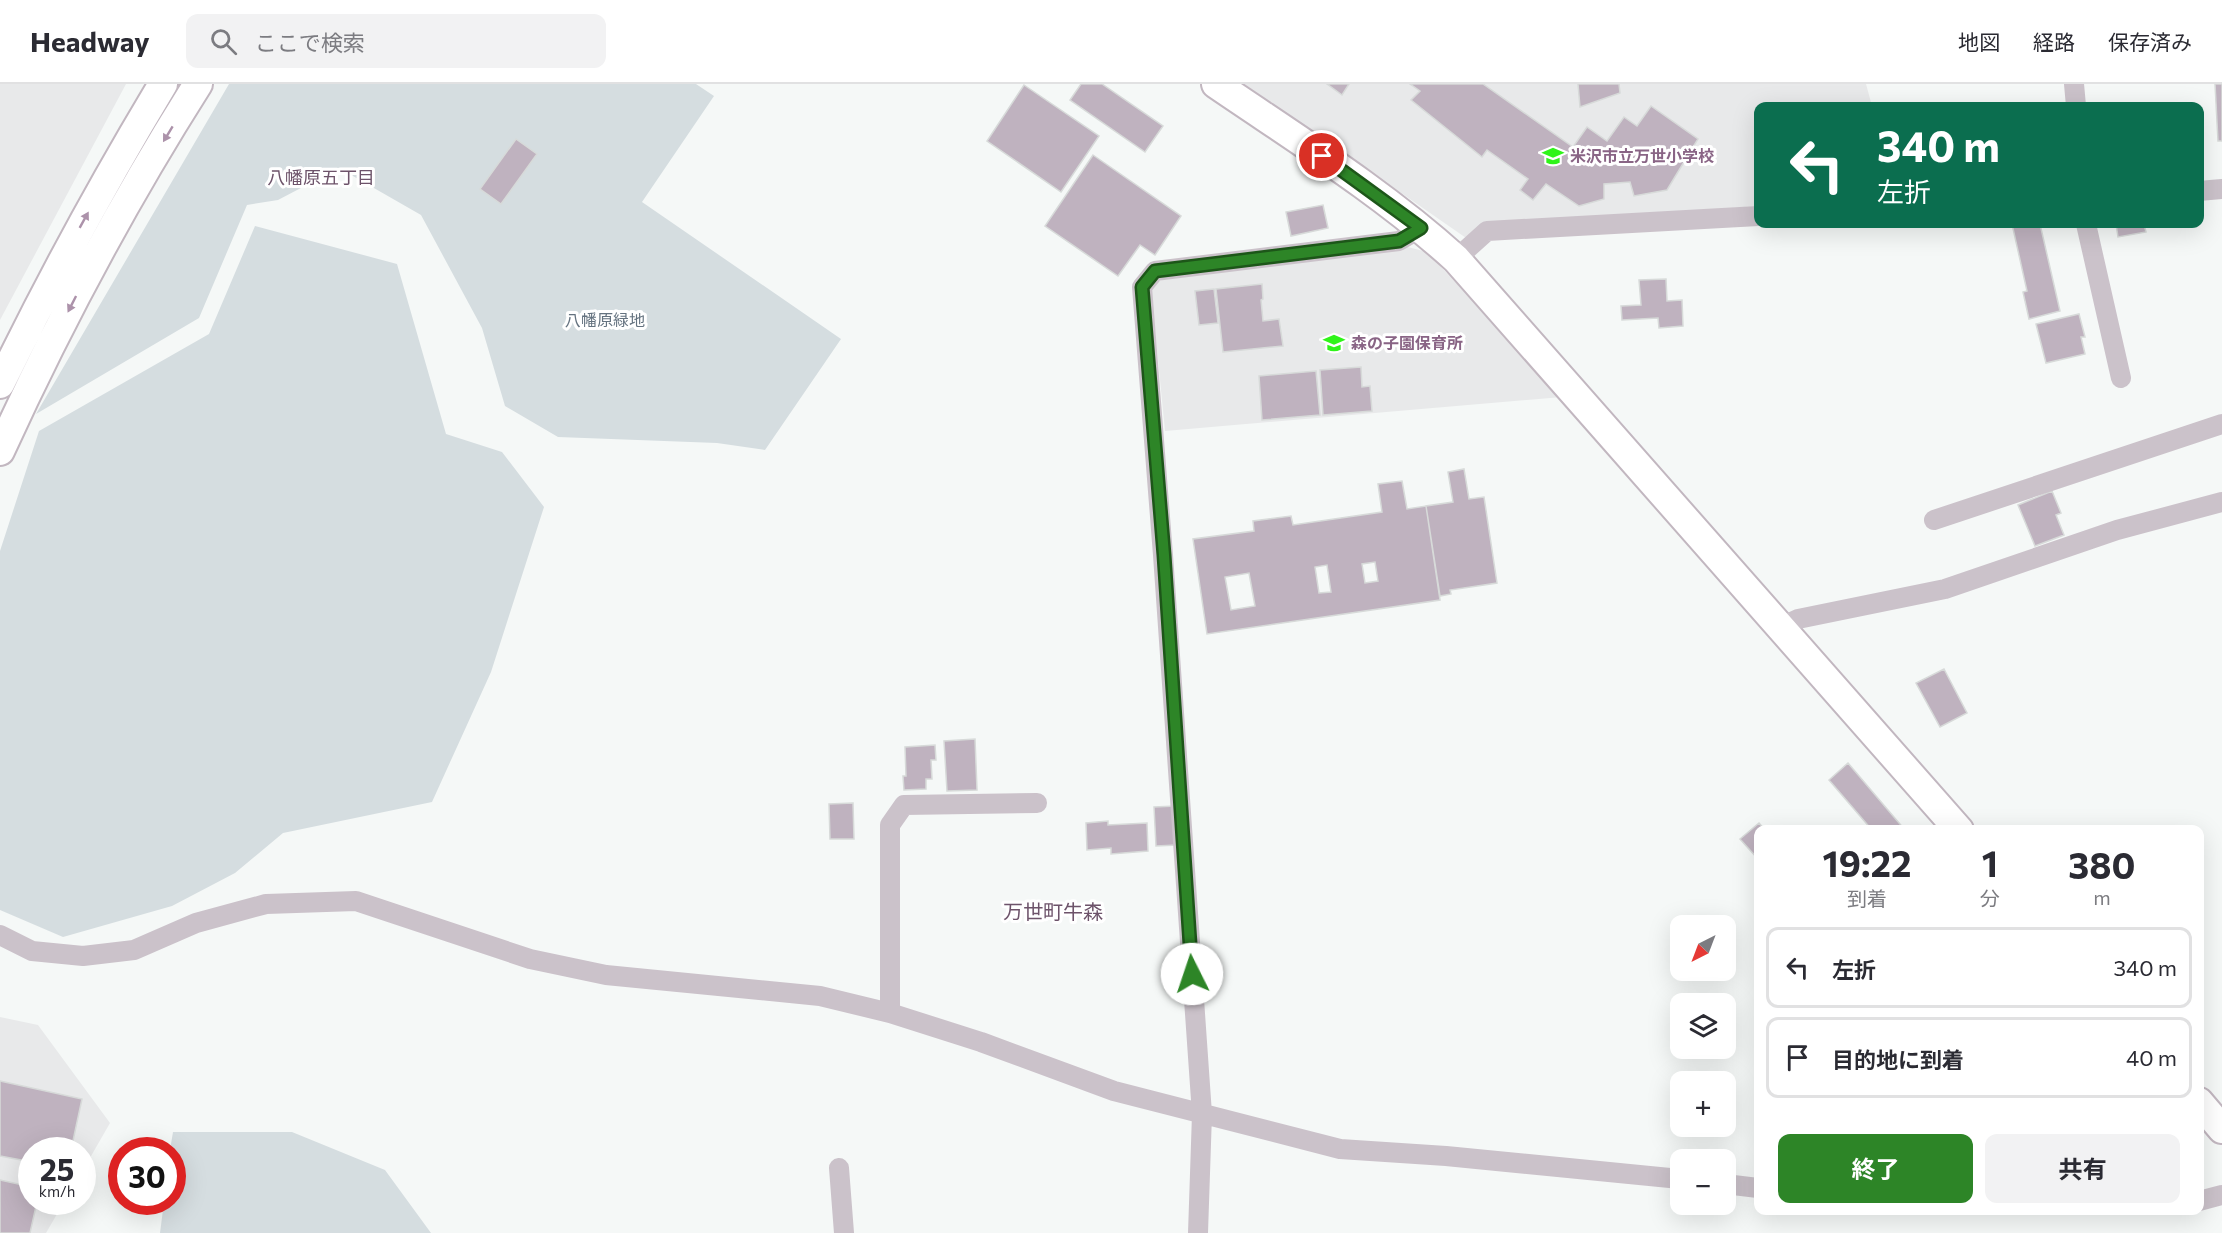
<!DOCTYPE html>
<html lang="ja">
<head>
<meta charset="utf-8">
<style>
	body { margin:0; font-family:Commissioner,"Noto Sans JP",sans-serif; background:#f2f2f3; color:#2b2b33; height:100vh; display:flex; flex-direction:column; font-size:22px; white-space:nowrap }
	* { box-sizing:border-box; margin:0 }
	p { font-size:20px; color:#7c7c81 }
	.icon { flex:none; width:33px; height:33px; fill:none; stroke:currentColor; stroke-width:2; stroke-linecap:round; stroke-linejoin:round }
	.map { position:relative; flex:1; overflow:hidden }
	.side { position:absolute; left:1754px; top:741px; width:450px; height:390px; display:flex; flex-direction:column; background:#fff; border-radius:12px; box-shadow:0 6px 24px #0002 }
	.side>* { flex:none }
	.guide { position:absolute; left:1754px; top:18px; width:450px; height:126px; border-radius:12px; box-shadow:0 6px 24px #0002; background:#0b6e4f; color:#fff; overflow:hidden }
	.needle { width:39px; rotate:222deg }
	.tools { position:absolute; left:1670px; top:831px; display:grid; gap:12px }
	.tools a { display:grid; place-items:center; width:66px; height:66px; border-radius:12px; background:#fff; box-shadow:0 6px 24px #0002; font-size:30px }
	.speed { position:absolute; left:18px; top:1053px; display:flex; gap:12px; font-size:30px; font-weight:700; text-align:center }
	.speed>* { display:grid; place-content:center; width:78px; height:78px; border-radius:50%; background:#fff; box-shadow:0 6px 24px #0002; line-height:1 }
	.speed small { font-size:15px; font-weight:400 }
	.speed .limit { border:9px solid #d22; background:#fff; color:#111 }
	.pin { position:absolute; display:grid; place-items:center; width:51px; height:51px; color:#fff; margin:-26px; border:3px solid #fff; border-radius:50%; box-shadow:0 2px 6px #0007 }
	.me { position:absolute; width:66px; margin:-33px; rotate:356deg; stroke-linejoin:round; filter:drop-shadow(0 0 4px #0008) }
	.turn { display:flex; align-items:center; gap:21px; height:126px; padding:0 24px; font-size:27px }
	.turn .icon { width:78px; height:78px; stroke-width:2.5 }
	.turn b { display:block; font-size:42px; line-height:51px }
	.eta { display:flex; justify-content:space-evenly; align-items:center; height:102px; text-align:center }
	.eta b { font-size:36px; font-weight:700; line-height:42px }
	.button { display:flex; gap:12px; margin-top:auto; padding:12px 24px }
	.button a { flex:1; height:69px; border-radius:12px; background:#2d8527; color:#fff; font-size:24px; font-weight:700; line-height:69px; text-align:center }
	.button a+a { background:#f2f2f3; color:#2b2b33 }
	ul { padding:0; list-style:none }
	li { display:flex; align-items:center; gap:18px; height:81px; margin:0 12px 9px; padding:0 12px; border:3px solid #e1e1e2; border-radius:12px }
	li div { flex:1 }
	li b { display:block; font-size:22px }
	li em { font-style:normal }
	header { display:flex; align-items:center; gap:36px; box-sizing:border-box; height:84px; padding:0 30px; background:#fff; border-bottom:2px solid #e1e1e2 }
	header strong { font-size:28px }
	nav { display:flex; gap:33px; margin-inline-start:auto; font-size:21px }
	.search { width:420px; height:54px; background:#f2f2f3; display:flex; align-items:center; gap:15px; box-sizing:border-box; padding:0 21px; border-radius:12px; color:#7c7c81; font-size:22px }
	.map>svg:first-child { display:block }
	.built { fill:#e8e9ea }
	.green { fill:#d5dde0 }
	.building { fill:#bfb2bf; stroke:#d7dad9; stroke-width:1.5; fill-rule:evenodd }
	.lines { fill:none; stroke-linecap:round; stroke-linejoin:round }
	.secondary-casing { stroke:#c2b7c0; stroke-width:32 }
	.street { stroke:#cbc2ca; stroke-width:20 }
	.secondary { stroke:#fff; stroke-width:28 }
	.oneway { fill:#ac92aa }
	.route-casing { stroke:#1d5619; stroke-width:15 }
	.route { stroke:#2d8527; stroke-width:10 }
	.labels { text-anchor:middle; stroke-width:6; stroke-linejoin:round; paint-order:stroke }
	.poi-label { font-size:16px; font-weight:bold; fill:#896485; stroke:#fff; text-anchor:start }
	.park-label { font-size:16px; fill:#64727f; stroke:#fff }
	.neighbourhood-label { font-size:18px; fill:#6d536a; stroke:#fff }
	.quarter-label { font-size:20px; fill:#6d536a; stroke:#fff }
</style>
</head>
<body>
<header>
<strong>Headway</strong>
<div class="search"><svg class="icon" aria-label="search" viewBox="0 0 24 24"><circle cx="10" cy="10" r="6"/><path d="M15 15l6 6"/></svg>ここで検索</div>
<nav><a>地図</a><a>経路</a><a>保存済み</a></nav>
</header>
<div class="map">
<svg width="2222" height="1149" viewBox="0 0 2222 1149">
	<rect width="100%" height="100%" fill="#f5f8f7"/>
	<path class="built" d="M0,0H126L0,236Z
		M1244,0H1866L1872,22H1758V122L1486,142L1469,156Z
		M1404,162L1427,168L1562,313L1165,347L1151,204L1156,197Z
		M0,933L38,941L110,1039L83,1086L82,1066H32V1118H64L46,1149H0Z"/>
	<path class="green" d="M229,0H696L714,12L642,118L841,255L765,366L717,359L558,353L505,322L482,244L421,131L339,84L278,116L247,121L199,234L36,330Z
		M255,142L397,180L446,350L502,368L544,423L491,588L432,718L283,749L235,789L172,822L63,853L0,826V467L39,347L209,250Z
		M173,1048H292L385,1086L431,1149H160L164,1118H172V1066H170Z"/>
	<path class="building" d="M1081,0H1102L1163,42L1145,68L1070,16Z
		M1327,0H1349L1342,11Z
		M1410,0H1483L1573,63L1587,43L1607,57L1624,33L1637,42L1651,22L1698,55L1667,106L1634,112L1630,98L1604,100V115L1579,122L1546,100L1533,116L1520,106L1528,95L1487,66L1482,73L1411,16L1420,7Z
		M1578,0H1619L1620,9L1580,23Z
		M2215,0H2222V57H2218Z
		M1024,1L1099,52L1061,108L987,57Z
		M516,55L537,70L501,120L480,105Z
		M1093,71L1181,132L1155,171L1140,161L1118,192L1045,142Z
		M1323,121L1328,144L1291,152L1286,128Z
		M2012,140H2040L2060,227L2029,235L2023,208L2027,207Z
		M2116,140H2144L2146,148L2118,153Z
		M1666,195L1667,217L1682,216L1683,242L1659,244L1658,234L1622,236L1621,222L1641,221L1639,196Z
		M1262,200L1263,215L1261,216L1263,237L1279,235L1283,262L1223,268L1216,205Z
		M1214,205L1218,239L1199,241L1195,207Z
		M2079,230L2085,253H2081L2085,270L2046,279L2036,240Z
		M1361,283L1362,303L1370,302L1372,327L1323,331L1320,286Z
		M1316,287L1320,331L1262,336L1259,292Z
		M1464,385L1469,415L1484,413L1497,499L1450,506L1451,510L1440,512L1426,422L1453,418L1448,388Z
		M1402,397L1407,425L1426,422L1440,516L1207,550L1193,455L1254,447L1253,437L1291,432L1293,441L1382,428L1378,400ZM1375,478L1378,497L1365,499L1362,480ZM1327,481L1331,508L1319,509L1315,483ZM1249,489L1255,522L1231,526L1225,493Z
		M2052,407L2061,429L2056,431L2064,451L2035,462L2018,421Z
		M1944,585L1967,629L1940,643L1916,599Z
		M975,655L977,706L947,707L944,657Z
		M935,661L936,676H931L932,695H926V705L904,706L903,692H906L905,663Z
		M1848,679L1905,746H1872L1829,696Z
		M853,719L854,755H830L829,720Z
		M1176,722L1177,761L1156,762L1154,723Z
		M1108,737V741L1147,739L1148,767L1111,770V764L1087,766L1086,739Z
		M1759,739L1765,746H1758V775L1740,755Z
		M0,997L82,1015L71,1066H32V1078L0,1072Z
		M0,1096L32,1103V1118H37L30,1149H0Z"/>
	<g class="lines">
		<defs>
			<path id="secondary" d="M1216,0C1298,56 1382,108 1456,175L1959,746
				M0,300C50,197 104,98 163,0
				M0,367C58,240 123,118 198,0
				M2199,1018L2222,1045"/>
		</defs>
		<use href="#secondary" class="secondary-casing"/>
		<path class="street" d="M2074,0L2076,22
			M2199,107L2222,105
			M2086,140L2121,294
			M1456,175L1487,147L1758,132
			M1934,436L2222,340
			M1781,543L1798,535L1945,505L2117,446L2222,418
			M0,851L32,867L83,872L134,866L196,839L266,820L356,817L530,875L606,891L820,912L890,929L981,958L1114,1007L1340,1065L1446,1072L1680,1095
			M890,929V741L904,721L1037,719
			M839,1084L844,1149
			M1725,1100L1758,1104
			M2199,1117L2222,1111
			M1198,1149L1202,1030L1163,471L1142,203L1155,187L1399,157L1421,144"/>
		<use href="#secondary" class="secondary"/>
	</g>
	<defs><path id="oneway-solid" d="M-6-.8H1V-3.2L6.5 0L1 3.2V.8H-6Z" transform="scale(1.5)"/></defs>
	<g class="oneway">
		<use href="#oneway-solid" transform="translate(168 50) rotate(121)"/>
		<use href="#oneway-solid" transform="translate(84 136) rotate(-61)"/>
		<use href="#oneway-solid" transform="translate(72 220) rotate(117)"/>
	</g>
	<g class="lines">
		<defs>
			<path id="route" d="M1192,890L1164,471L1142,203L1155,187L1399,157L1421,144L1322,72"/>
		</defs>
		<use href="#route" class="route-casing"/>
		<use href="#route" class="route"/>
	</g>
	<defs>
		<symbol id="school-bare" viewBox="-9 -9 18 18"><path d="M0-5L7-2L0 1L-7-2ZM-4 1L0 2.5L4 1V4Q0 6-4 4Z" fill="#2ff419" stroke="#fff" stroke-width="2.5" paint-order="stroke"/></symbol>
	</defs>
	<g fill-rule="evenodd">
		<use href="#school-bare" x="1538" y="57" width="30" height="30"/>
		<use href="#school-bare" x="1319" y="244" width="30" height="30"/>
	</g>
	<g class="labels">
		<g class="poi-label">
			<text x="1570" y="78">米沢市立万世小学校</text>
			<text x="1351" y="265">森の子園保育所</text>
		</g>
		<g class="park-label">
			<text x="605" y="242">八幡原緑地</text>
		</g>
		<g class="neighbourhood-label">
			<text x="321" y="100">八幡原五丁目</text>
		</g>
		<g class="quarter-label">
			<text x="1053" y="835">万世町牛森</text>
		</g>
	</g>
</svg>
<div class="tools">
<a><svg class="needle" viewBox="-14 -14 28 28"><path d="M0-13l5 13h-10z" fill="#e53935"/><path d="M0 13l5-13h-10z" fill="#7c7c81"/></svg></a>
<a><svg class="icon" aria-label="layers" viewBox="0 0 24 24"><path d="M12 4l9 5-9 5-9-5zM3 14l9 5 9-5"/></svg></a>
<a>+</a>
<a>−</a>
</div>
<div class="speed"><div>25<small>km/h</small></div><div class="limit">30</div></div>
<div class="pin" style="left:1322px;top:72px;background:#d93025"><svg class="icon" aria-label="arrive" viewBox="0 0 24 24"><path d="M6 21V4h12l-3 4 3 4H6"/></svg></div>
<svg class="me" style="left:1192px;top:890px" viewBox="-20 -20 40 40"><circle r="19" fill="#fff"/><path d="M0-13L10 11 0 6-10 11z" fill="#2d8527"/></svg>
<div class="guide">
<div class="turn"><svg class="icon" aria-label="left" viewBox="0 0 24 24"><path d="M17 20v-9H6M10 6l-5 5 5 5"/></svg><div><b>340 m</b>左折</div></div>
</div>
<section class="side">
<div class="eta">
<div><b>19:22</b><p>到着</p></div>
<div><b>1</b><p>分</p></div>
<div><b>380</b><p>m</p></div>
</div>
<ul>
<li><svg class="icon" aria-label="left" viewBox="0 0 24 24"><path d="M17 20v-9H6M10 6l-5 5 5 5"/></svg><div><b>左折</b></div><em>340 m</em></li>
<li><svg class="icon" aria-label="arrive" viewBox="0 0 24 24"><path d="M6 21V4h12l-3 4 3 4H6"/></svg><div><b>目的地に到着</b></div><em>40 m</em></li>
</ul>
<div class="button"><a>終了</a><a>共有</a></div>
</section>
</div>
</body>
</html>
